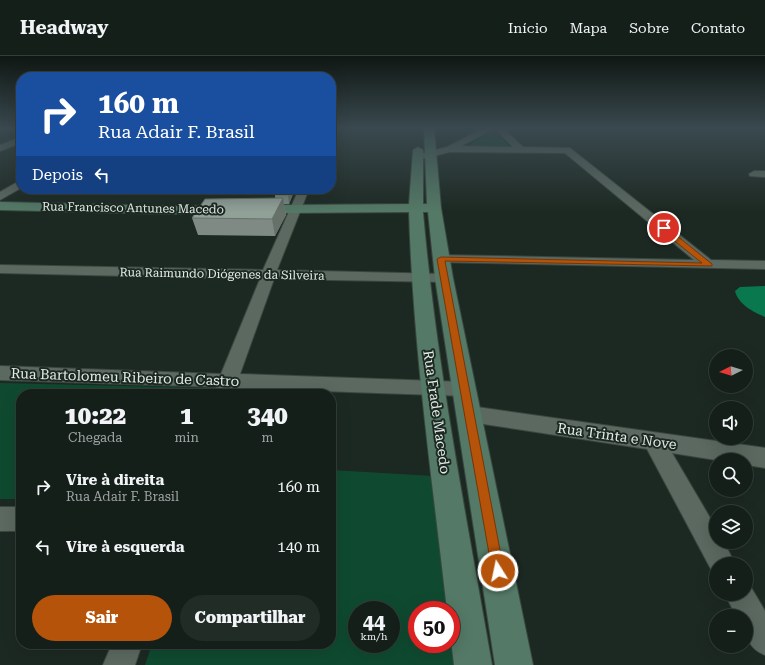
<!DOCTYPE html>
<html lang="pt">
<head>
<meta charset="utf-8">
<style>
	body { margin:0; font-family:"Roboto Serif",serif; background:#222c27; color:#f1f3f6; height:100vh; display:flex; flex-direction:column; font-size:15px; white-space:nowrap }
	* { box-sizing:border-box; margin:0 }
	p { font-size:13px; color:#9da2a2 }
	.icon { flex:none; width:22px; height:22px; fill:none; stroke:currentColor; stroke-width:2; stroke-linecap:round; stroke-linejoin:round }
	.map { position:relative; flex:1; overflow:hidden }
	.panel { position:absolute; left:16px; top:333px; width:320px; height:260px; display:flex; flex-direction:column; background:#151f1a; border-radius:16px; box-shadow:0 4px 16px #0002,0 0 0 1px #343d39 }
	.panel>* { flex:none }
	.top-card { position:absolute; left:16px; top:16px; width:320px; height:122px; border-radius:16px; box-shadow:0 4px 16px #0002,0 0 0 1px #343d39; background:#1a4fa0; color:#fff; overflow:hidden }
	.needle { width:26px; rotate:265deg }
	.tools { position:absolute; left:709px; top:293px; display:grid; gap:8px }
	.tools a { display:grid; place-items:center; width:44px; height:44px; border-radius:50%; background:#151f1a; box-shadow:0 4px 16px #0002,0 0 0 1px #343d39; font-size:20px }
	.speed { position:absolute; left:348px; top:545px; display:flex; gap:8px; font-size:20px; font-weight:700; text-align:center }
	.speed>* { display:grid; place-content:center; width:52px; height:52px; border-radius:50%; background:#151f1a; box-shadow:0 4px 16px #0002,0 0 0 1px #343d39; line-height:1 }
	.speed small { font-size:10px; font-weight:400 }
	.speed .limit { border:6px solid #d22; background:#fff; color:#111 }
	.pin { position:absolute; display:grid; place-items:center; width:34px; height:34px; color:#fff; margin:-17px; border:2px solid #fff; border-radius:50%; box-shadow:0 1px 4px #0007 }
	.me { position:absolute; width:44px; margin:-22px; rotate:350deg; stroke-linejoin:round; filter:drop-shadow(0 0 3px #0008) }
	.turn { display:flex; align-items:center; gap:14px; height:84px; padding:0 16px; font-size:18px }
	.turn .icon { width:52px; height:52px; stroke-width:2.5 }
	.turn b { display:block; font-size:28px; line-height:34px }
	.then { display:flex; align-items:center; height:38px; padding:0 16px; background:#0003; gap:8px; font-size:15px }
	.eta { display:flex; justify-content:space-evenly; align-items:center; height:68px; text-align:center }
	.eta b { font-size:24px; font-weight:800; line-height:28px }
	.button { display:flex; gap:8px; margin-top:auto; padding:8px 16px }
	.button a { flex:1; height:46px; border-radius:24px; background:#b45309; color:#fff; font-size:16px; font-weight:800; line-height:46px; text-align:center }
	.button a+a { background:#222c27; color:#f1f3f6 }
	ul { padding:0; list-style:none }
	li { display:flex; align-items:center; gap:12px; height:60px; padding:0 16px }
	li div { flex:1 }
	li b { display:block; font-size:15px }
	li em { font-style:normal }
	header { display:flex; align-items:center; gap:24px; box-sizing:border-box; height:56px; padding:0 20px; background:#151f1a; border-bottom:1px solid #343d39 }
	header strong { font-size:19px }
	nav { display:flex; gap:22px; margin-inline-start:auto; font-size:14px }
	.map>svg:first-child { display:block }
	.green { fill:#0f4a30; fill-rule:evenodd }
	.water { fill:#0a784e }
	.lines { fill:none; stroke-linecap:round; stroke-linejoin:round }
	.street-casing { stroke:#3b4640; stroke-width:2 }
	.secondary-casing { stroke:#3b4640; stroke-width:2 }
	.street { fill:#5b6961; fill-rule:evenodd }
	.secondary { fill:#547966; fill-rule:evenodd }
	.wall { fill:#7e8a83 }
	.shaded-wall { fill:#66716a }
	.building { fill:#92a198; stroke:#66716a }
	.route { fill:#b45309; stroke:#753606 }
	.labels { text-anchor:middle; stroke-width:4; stroke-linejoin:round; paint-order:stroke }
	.far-street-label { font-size:12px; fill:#e3ece7; stroke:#1c2922 }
	.street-label { font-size:14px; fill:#e3ece7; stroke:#1c2922 }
</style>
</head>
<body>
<header>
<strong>Headway</strong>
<nav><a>Início</a><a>Mapa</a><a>Sobre</a><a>Contato</a></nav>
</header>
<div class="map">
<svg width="765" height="609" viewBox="0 0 765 609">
	<rect width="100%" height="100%" fill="#1c2922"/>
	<path class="green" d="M494,74L511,92L463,93Z
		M0,327L209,332L207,338H21V443H0Z
		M331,414L433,420L460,609H145L152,588H331ZM357,554H391V588H357ZM417,554H451V588H417Z"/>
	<path class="water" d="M765,230V261C753,256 738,248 735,235L740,231Z"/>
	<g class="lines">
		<defs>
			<path id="street" d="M0,71H21V75L0,73Z
				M332,71H340L334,82H331Z
				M486,71H502L523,91L570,92L711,204L765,205V213L436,206L434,203L436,200L441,199L694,204L565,97L450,96L418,104L413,101L415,99L447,91ZM494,72L513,91L461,90L494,73Z
				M21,81V87L0,95V89Z
				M754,115H765V121L750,120L749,118Z
				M21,124V132L0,144V136Z
				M299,133H309L277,214L444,218L449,219L451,222L449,225L444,226L274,223L240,318L465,326L472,328L475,333L472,338L465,340L235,332L233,338H213L216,331L0,324V310L221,318L260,223L0,217V209L263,214Z
				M470,350L765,392V412L746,409V404H716L672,397L716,472V486H724L735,508H716V519L713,517L647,393L470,366L463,364L460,358L463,352Z
				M0,451H21V475H0Z
				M746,527L749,528L765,555V599C746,591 746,579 746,560H736L725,538H746Z
				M112,588H142L135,609H103Z"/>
			<path id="secondary" d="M424,71H434L441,152L453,222L533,609H495L435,222L428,156H423C436,308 466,459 492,609H454L451,584V554H447C432,422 413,290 409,156L172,158L0,154V146L172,150L409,148L413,94L418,91L423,94V148H427Z"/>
		</defs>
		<use href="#street" class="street-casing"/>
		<use href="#secondary" class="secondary-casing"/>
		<use href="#street" class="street"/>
		<use href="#secondary" class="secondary"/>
	</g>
	<path class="wall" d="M295,133L289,148H284L286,159L275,180L198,179L192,162L275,142V139Z"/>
	<path class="shaded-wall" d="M290,133H295L289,148L288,139Z
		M283,142L286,159L275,180L272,163Z"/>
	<path class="building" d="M278,133H290L288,139H275Z
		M283,142L272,163L192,162L205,143Z"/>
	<linearGradient id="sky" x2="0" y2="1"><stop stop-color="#0f1713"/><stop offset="0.46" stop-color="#3a494f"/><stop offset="1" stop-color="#3a494f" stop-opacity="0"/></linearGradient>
	<rect width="765" height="156" fill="url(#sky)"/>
	<path class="route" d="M661,171H666L712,208V210L445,205L504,515L502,520L498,522L493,520L437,203L441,201L702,207L661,174Z"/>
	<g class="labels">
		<g class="far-street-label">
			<text transform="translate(133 152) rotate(1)" y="4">Rua Francisco Antunes Macedo</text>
			<text transform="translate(222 218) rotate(1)" y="4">Rua Raimundo Diógenes da Silveira</text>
		</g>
		<g class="street-label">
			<text transform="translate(125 321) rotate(2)" y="5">Rua Bartolomeu Ribeiro de Castro</text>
			<text transform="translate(437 356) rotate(82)" y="5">Rua Frade Macedo</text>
			<text transform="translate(617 380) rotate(8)" y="5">Rua Trinta e Nove</text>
		</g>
	</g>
</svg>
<div class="tools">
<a><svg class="needle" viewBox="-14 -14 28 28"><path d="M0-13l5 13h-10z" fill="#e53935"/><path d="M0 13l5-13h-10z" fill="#9da2a2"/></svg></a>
<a><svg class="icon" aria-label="sound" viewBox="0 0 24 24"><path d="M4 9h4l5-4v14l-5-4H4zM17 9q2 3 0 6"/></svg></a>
<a><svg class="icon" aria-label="search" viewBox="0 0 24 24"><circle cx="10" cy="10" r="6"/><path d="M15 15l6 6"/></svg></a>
<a><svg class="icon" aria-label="layers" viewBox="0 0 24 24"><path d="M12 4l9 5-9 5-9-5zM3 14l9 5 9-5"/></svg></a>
<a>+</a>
<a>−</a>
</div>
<div class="speed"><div>44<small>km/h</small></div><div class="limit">50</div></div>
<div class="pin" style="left:664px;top:172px;background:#d93025"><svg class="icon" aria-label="arrive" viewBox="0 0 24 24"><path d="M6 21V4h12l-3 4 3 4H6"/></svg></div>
<svg class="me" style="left:498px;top:515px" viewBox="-20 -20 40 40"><circle r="17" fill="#b45309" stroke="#fff" stroke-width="3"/><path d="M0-11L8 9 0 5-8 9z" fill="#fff"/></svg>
<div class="top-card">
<div class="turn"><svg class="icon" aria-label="right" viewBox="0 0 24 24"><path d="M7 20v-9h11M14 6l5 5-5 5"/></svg><div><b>160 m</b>Rua Adair F. Brasil</div></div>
<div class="then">Depois<svg class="icon" aria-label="left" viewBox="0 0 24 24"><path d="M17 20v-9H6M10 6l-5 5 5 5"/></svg></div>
</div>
<section class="panel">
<div class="eta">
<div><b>10:22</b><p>Chegada</p></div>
<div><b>1</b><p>min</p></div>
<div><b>340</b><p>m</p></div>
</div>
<ul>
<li><svg class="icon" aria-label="right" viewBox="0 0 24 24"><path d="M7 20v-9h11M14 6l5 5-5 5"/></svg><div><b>Vire à direita</b><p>Rua Adair F. Brasil</p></div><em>160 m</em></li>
<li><svg class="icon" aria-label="left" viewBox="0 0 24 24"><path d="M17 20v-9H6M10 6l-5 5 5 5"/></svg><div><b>Vire à esquerda</b></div><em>140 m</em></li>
</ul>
<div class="button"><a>Sair</a><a>Compartilhar</a></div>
</section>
</div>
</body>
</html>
